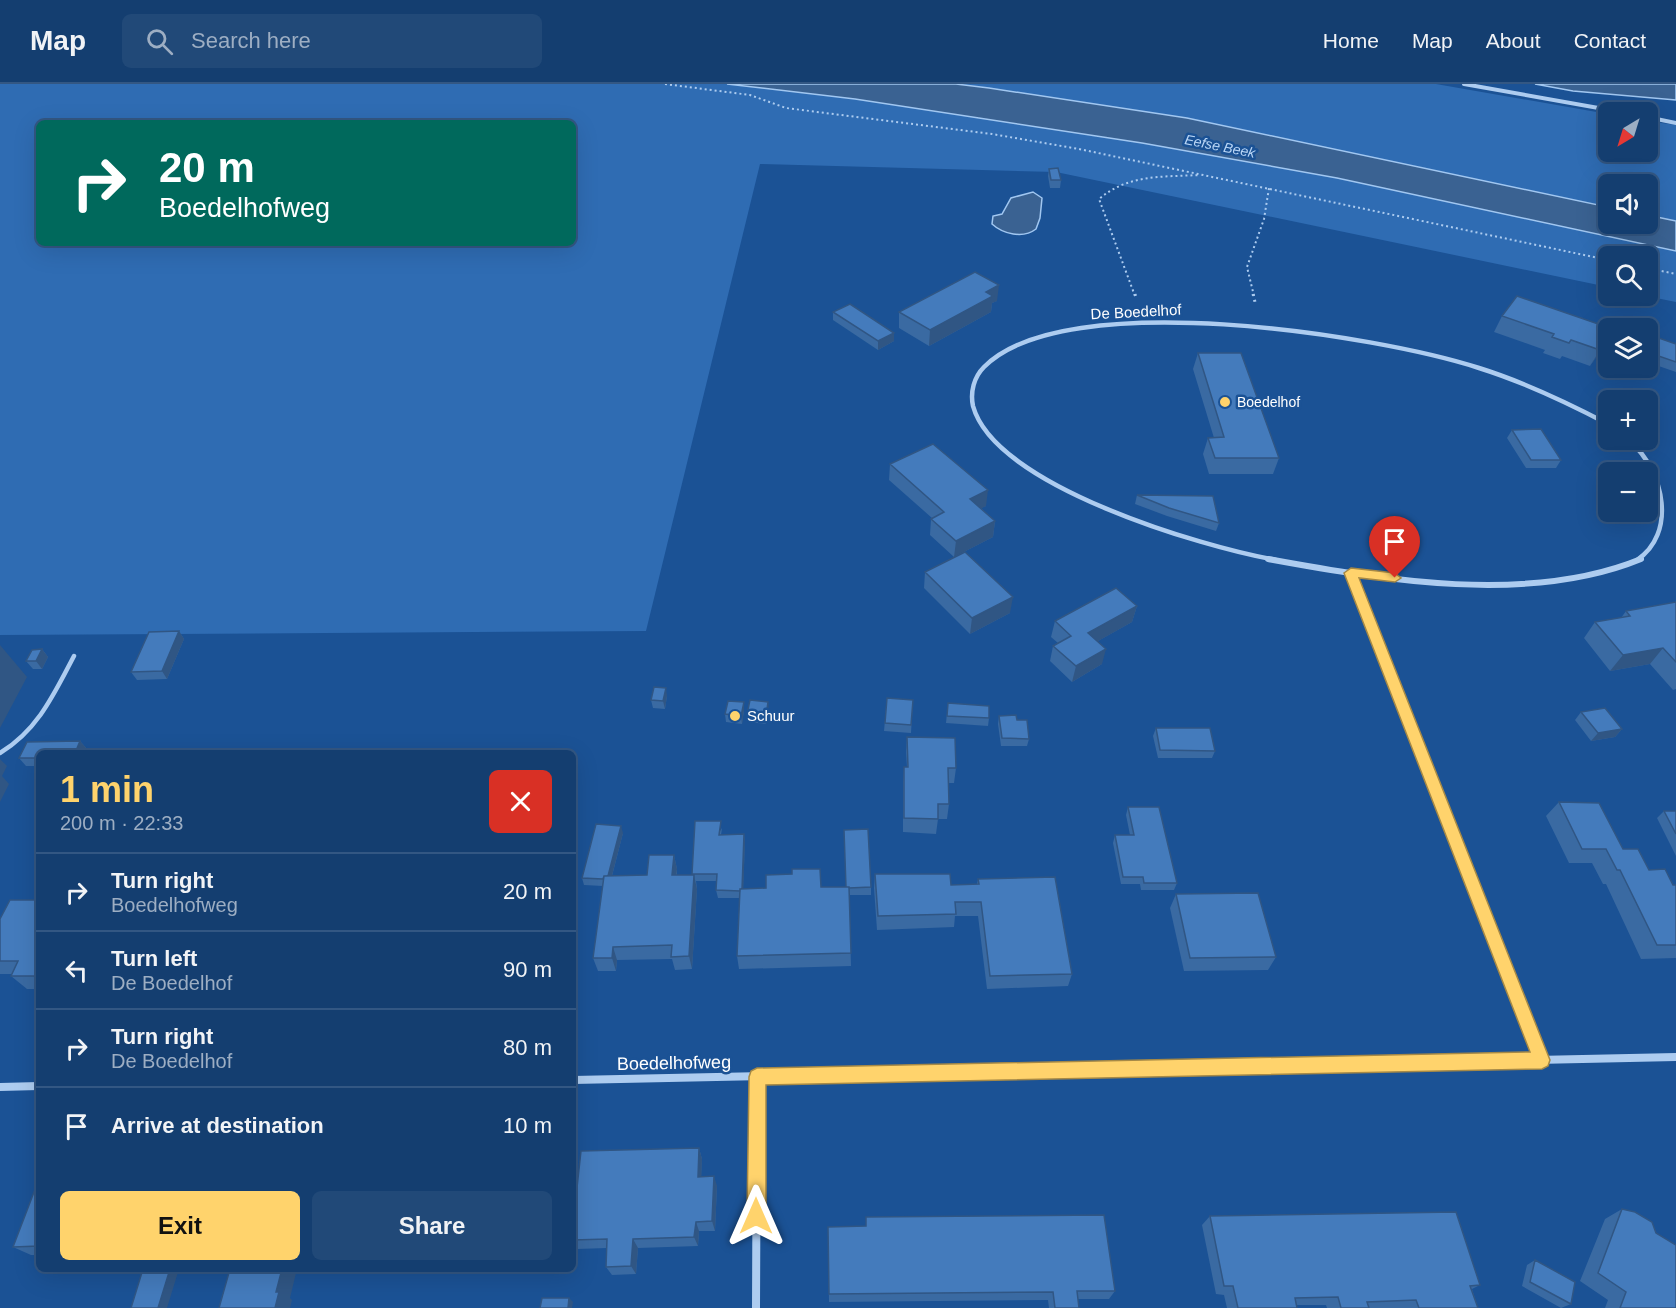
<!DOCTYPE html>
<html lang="en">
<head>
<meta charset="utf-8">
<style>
	body { margin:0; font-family:Arial,sans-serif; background:#214978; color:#f1f3f6; height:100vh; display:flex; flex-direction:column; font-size:22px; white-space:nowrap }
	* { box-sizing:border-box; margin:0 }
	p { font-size:20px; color:#9daec3 }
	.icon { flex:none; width:33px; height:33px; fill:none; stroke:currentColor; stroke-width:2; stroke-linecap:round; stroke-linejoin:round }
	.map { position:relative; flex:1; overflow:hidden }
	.sheet { position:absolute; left:36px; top:666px; width:540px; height:522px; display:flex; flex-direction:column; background:#143e70; border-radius:9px; box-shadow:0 6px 24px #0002,0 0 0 2px #335783 }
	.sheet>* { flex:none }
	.top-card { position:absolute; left:36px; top:36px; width:540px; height:126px; border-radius:9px; box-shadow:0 6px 24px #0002,0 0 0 2px #335783; background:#00695c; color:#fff; overflow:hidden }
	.needle { width:39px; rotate:218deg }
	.buttons { position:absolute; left:1598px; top:18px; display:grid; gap:12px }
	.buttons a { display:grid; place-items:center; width:60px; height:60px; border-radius:9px; background:#143e70; box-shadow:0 6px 24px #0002,0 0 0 2px #335783; font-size:30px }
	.pin { position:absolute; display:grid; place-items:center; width:51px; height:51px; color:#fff; margin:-62px -26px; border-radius:50% 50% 50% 0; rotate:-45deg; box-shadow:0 0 6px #0007 }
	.pin .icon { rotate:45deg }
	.me { position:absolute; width:66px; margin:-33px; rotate:0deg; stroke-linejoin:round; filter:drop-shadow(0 0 4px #0008) }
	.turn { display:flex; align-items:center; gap:21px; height:126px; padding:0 24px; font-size:27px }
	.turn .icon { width:78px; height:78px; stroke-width:2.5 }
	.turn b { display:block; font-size:42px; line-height:51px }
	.round { display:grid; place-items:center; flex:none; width:63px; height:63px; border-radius:9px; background:#214978 }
	.headline { display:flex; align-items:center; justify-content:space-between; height:102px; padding:0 24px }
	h1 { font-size:36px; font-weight:700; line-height:45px; color:#ffd36c }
	.primary-button { display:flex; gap:12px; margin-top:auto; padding:12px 24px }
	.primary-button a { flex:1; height:69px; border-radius:9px; background:#ffd36c; color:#111; font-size:24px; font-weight:700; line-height:69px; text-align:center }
	.primary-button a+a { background:#214978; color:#f1f3f6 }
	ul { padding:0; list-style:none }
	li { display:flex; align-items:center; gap:18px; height:78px; padding:0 24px; border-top:2px solid #335783 }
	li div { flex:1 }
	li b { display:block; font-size:22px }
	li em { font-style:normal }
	header { display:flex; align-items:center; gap:36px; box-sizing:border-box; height:84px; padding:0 30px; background:#143e70; border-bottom:2px solid #335783 }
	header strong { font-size:28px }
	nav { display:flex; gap:33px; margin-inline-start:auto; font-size:21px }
	.search { width:420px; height:54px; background:#214978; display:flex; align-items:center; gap:15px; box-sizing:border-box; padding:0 21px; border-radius:9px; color:#9daec3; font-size:22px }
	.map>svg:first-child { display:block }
	.green { fill:#2f6cb3; fill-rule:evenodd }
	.water { fill:#3a6292; stroke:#a1c7f1; stroke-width:1.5 }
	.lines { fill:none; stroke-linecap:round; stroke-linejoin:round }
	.path-far1 { stroke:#adccf0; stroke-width:2; stroke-dasharray:2 3; stroke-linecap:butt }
	.path { stroke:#adccf0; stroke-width:3; stroke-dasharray:2 4; stroke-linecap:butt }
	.service { stroke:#adccf0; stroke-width:4.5 }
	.minor-far3 { stroke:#adccf0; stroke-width:4 }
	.minor-far2 { stroke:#adccf0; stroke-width:4.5 }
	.minor-far1 { stroke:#adccf0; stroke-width:6 }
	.minor { stroke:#adccf0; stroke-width:8 }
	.wall { fill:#3a6aa2 }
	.shaded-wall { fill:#305684 }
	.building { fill:#447bbc; stroke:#305684; stroke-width:1.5 }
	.route { fill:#ffd36c; stroke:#a68946; stroke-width:1.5 }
	.poi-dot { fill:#ffd36c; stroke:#1b5295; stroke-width:2 }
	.labels { text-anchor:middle; stroke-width:5; stroke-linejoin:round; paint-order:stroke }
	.far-water-label { font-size:14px; font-style:italic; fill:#bad6f6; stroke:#1b5295 }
	.far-poi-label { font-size:14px; fill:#fff; stroke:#1b5295; text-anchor:start }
	.street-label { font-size:15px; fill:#fff; stroke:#1b5295 }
	.poi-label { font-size:15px; fill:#fff; stroke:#1b5295; text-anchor:start }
	.near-street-label { font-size:18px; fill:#fff; stroke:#1b5295 }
</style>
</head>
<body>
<header>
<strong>Map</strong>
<div class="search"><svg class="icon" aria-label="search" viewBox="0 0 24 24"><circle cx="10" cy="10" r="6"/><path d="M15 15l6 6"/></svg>Search here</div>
<nav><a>Home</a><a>Map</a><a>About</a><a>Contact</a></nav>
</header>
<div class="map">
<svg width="1676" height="1224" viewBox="0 0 1676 1224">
	<rect width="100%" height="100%" fill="#1b5295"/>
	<path class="green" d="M0,0H727L855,15L1142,59L1337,94L1676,167V218L1646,212L1647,172H1608V203L1056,88L760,80L646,547L0,551ZM39,39H573V159H39Z
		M956,0H1436L1608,30V68H1647V37L1676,41V137L1647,131V100H1608V123L1187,34Z"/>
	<path class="water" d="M727,0H956L989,4L1187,34L1608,123V140H1647V131L1676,137V167L1337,94L1142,59L855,15Z
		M1535,0H1676V16L1573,7Z
		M1033,108L1042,114L1040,134L1036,145C1023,155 1003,150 992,140L993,132L1002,130L1011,114Z"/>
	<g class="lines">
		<path class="path-far1" d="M665,0L750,11L786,24L992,50L1079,65L1608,176
			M1647,184L1676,190
			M1135,212L1099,115C1128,90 1164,93 1200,91
			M1254,212L1247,183L1264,135L1269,104"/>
		<path class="path" d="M1135,210L1136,214
			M1253,210L1255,218"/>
		<path class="service" d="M0,669C38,646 54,610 74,572"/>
		<path class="minor-far3" d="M1464,0L1621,28
			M1647,33L1676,39"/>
		<path class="minor-far2" d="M1629,356C1666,389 1676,450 1637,476
			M1276,476C1202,463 995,402 973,322C970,308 974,293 984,283C1065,201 1377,251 1479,284C1524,298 1566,318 1608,340"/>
		<path class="minor-far1" d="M1268,475C1383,496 1529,521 1641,475
			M1351,489L1475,808"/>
		<path class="minor" d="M1475,807L1541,977
			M573,996L1676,973
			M0,1003L39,1002
			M756,1224L757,993"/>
	</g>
	<path class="wall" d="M1049,85L1061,96L1060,104H1050L1048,92Z
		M997,217L992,219L991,228L929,262L899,244V228Z
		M833,228L894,257L878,266L833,236Z
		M1502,232L1604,262L1590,282L1562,272L1560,275L1543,269L1545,266L1494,248Z
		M1676,260V288L1647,278V267Z
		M1198,269L1279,374L1273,390H1209L1203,370L1208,354H1214L1193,285Z
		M1512,346L1561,376L1556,384H1526L1507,354Z
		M890,380L986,422L981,424L995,437L993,453L954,473L930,451L931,435L932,434L889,396Z
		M1137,411L1219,439L1216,447L1167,432L1135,420Z
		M925,488L1010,529L970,550L924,504Z
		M1676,518V605L1673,606L1650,580L1610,587L1584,554L1595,538L1621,534L1626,527Z
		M1137,522L1132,538L1098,557L1102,580L1072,598L1050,577L1053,562L1058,559L1051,553L1055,537Z
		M179,547L184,555L167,595L137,596L131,588Z
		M42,565L48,573L42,585H33L26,577Z
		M667,612L665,625L653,624L651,616Z
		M887,614L913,616L911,649L884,647Z
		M948,619L989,634L988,642L946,639Z
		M744,626L742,640L726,638L725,630Z
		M769,626L766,640L748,638L747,630Z
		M1581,628L1622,645L1615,653L1591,657L1575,636Z
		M999,632L1029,655L1027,662H1001L998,640Z
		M1156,644L1215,667L1212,674H1158L1153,652Z
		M907,653L956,684L954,699H949V720L947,735H938L936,750L903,748V698L904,683H907L906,668Z
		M80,657L87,665L85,669H39V682H26L19,674L27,658Z
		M1559,718L1623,765L1649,786L1673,801H1676V874L1641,875L1606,800H1603L1592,779H1569L1546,732Z
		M1128,723L1177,799L1174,806H1141L1140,800H1121L1113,759L1115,751H1130L1126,731Z
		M1664,727H1676V772L1657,734Z
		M722,744L721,751L744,750L745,758L743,805L871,803V811H849L851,882L739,885L737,872L740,814H718L716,806L717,797H696L697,805L692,885L675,886L672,875L617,876L616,887H598L593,874L603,802L584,801L582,794L623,749L612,792L647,791L674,771L677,785V791H692Z
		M875,790L951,801L977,800L978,795L1072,890L1068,902L987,905L978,832H955L954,843L877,846L874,804Z
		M1176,810L1276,873L1268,886L1184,887L1170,824Z
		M39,816V908L37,907V905H27L11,892L12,890H0V835Z
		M699,1064L702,1075L701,1093L717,1102L715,1147H699L698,1162L638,1164L636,1190L612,1191L606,1183L607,1164L577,1165L573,1159V1140Z
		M39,1095V1171H31L13,1163Z
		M1622,1125L1676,1224H1605L1608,1216L1580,1197L1605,1135Z
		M1210,1132L1480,1201L1472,1205L1478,1224H1327L1326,1221H1296L1297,1224H1227L1224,1211L1216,1210L1202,1141Z
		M828,1143L1115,1207L1109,1215H1078L1079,1224H1049L1048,1216L829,1218Z
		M1535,1176L1571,1220L1561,1224L1522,1202L1527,1181Z"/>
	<path class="shaded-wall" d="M999,201L997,217L992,219L991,228L929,262L930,246L986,208Z
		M894,249V257L878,266V257Z
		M1608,254L1604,262L1590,282L1600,266Z
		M988,406L986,422L969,431L970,415Z
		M995,437L993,453L954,473L956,457Z
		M1013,513L1010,529L970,550L972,534Z
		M1137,522L1132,538L1084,565L1088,549Z
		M179,547L184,555L167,595L162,587Z
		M0,561L27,593L0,644Z
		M1663,564L1650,580L1610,587L1623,571Z
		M42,565L48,573L42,585L36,577Z
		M1106,565L1102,580L1072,598L1076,582Z
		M666,604L667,612L665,625L663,617Z
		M744,618V626L742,640L741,632Z
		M768,618L769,626L766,640V632Z
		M1622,645L1615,653L1591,657L1598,649Z
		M80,657L87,665L85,669H75Z
		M0,675L7,682L2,692L9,700L0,718Z
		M621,742L623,749L609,803L607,795Z
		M744,750L745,758L743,814L742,807Z
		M674,771L677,785L675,805L672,791Z
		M694,791L697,805L692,885L689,872Z
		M613,863L617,876L616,887L612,874Z
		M699,1064L702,1075L701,1103L698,1093Z
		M714,1092L717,1102L715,1147L712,1137Z
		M696,1138L699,1147L698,1162L694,1153Z
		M633,1155L638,1164L636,1190L631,1182Z
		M170,1185H179L167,1224H158Z
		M282,1185H299L298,1188L296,1189L290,1214L292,1216L290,1224H275L276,1208Z
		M569,1214L573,1218L572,1224H568Z"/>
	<path class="building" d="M1058,84L1061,96H1051L1049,85Z
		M975,188L999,201L986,208L993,212L930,246L899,228Z
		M1517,212L1610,244H1608V254L1600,266L1571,256L1569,259L1552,253L1554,250L1502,232Z
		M850,220L894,249L878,257L833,228Z
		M1656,253L1676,260V278L1647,268Z
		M1198,269H1241L1279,374H1215L1208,354L1224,353Z
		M1541,345L1561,376H1531L1512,346Z
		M933,360L988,406L970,415L995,437L956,457L931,435L944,428L890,380Z
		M1137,411L1213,412L1219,439L1169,424Z
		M965,468L1013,513L972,534L925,488Z
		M1116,504L1137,522L1088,549L1106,565L1076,582L1053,562L1071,552L1055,537Z
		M1676,518V578L1663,564L1623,571L1595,538L1630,532L1626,527Z
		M179,547L162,587L131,588L149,548Z
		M42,565L36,577H26L32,566Z
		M654,603L666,604L663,617L651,616Z
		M887,614L913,616L911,641L885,639Z
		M750,616L768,618L766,632L747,630Z
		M728,617L744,618L741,632L725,630Z
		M948,619L989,622V634L947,632Z
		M1605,624L1622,645L1598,649L1581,628Z
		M1016,631L1017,636H1027L1029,655L1002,654L999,632Z
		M1156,644H1210L1215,667L1160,666Z
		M907,653L955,654L956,684H948L949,720H938V735L904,734V683H908Z
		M80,657L75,669H39V674H19L27,658Z
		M1559,718L1599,719L1623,765H1638L1649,786L1665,785L1673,801H1676V861H1657L1620,786H1617L1606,765H1582Z
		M1128,723H1159L1177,799H1144L1143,793H1123L1115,751H1134Z
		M1664,727H1676V750Z
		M695,737H721L719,751L744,750L742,805H740V807L716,806L717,790H692Z
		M596,740L621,742L608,792H604L603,795L582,794Z
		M868,745L871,803L849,804V803H846L844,746Z
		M649,771H674L672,791H694L689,872L671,873L672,861L613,863L612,874H593L604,792L647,791Z
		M792,785H820L821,803H849L851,869L737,872L740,805L766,804V791L792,790Z
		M875,790H950L951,801L979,800L978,795L1055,793L1072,890L990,892L981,818H955L956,830L878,832Z
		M1258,809L1276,873L1190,874L1176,810Z
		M10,816H39V899L34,892H11L18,877H0V835Z
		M699,1064L698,1093L714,1092L712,1137L696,1138L694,1153L633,1155L631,1182L606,1183L607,1155L573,1156V1140L581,1067Z
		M39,1095V1162L13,1163Z
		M1622,1125L1635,1128L1652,1138L1656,1149L1676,1161V1224H1620L1626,1208L1598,1189Z
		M1456,1128L1480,1201L1470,1202L1478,1224H1419L1416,1216L1367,1218L1369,1224H1341L1338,1213L1295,1214L1297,1224H1238L1233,1202H1224L1210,1132Z
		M1104,1131L1115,1207H1077L1079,1224H1055L1053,1208L829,1210L828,1143L866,1142V1133Z
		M1535,1176L1575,1198L1571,1220L1530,1198Z
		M143,1185H170L158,1224H131Z
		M230,1185H282L276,1208H279L275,1224H219Z
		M542,1214H569L568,1224H540Z"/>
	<path class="route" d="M1351,484L1395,489L1401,494L1395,498L1359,494L1550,976L1548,982L1542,985L766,1001V1132L763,1138L756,1141L750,1138L747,1132L749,993L751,987L757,984L1530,968L1344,489Z"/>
	<g class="poi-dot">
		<circle cx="1225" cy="318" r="6"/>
		<circle cx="735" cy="632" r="6"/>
	</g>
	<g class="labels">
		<g class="far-water-label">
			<text transform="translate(1220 62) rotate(11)" y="5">Eefse Beek</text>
		</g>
		<g class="far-poi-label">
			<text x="1237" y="323">Boedelhof</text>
		</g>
		<g class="street-label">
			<text transform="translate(1136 228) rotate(-3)" y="5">De Boedelhof</text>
		</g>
		<g class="poi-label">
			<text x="747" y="637">Schuur</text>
		</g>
		<g class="near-street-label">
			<text transform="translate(674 979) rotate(-1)" y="6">Boedelhofweg</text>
		</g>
	</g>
</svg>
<div class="buttons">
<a><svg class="needle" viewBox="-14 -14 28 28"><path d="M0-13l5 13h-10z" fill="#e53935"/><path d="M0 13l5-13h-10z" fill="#9daec3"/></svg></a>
<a><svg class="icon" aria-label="sound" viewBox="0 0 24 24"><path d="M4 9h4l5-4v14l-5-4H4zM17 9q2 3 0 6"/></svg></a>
<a><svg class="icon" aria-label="search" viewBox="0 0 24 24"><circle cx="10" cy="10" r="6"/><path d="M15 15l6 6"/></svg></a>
<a><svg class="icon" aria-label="layers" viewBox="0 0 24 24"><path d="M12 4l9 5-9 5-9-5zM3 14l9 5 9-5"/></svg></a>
<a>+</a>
<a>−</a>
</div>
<div class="pin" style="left:1395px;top:494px;background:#d93025"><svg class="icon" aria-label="arrive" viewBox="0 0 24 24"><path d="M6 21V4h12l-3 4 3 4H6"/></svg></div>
<svg class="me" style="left:756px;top:1132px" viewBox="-20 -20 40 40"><path d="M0-17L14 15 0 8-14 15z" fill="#ffd36c" stroke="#fff" stroke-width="4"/></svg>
<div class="top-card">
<div class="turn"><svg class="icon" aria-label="right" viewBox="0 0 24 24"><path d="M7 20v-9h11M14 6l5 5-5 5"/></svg><div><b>20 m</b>Boedelhofweg</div></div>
</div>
<section class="sheet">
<div class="headline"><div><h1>1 min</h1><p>200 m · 22:33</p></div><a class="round" style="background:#d93025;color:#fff"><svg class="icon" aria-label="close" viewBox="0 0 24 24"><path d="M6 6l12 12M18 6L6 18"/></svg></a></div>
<ul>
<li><svg class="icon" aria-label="right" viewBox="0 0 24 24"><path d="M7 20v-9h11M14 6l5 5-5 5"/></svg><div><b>Turn right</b><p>Boedelhofweg</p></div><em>20 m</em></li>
<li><svg class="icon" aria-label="left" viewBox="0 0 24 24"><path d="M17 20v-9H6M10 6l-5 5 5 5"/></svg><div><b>Turn left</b><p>De Boedelhof</p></div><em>90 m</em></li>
<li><svg class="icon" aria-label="right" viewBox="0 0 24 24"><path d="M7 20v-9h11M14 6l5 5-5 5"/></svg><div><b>Turn right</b><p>De Boedelhof</p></div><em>80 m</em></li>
<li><svg class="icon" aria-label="arrive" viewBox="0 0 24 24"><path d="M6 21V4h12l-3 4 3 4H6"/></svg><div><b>Arrive at destination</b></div><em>10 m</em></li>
</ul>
<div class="primary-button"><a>Exit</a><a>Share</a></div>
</section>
</div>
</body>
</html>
